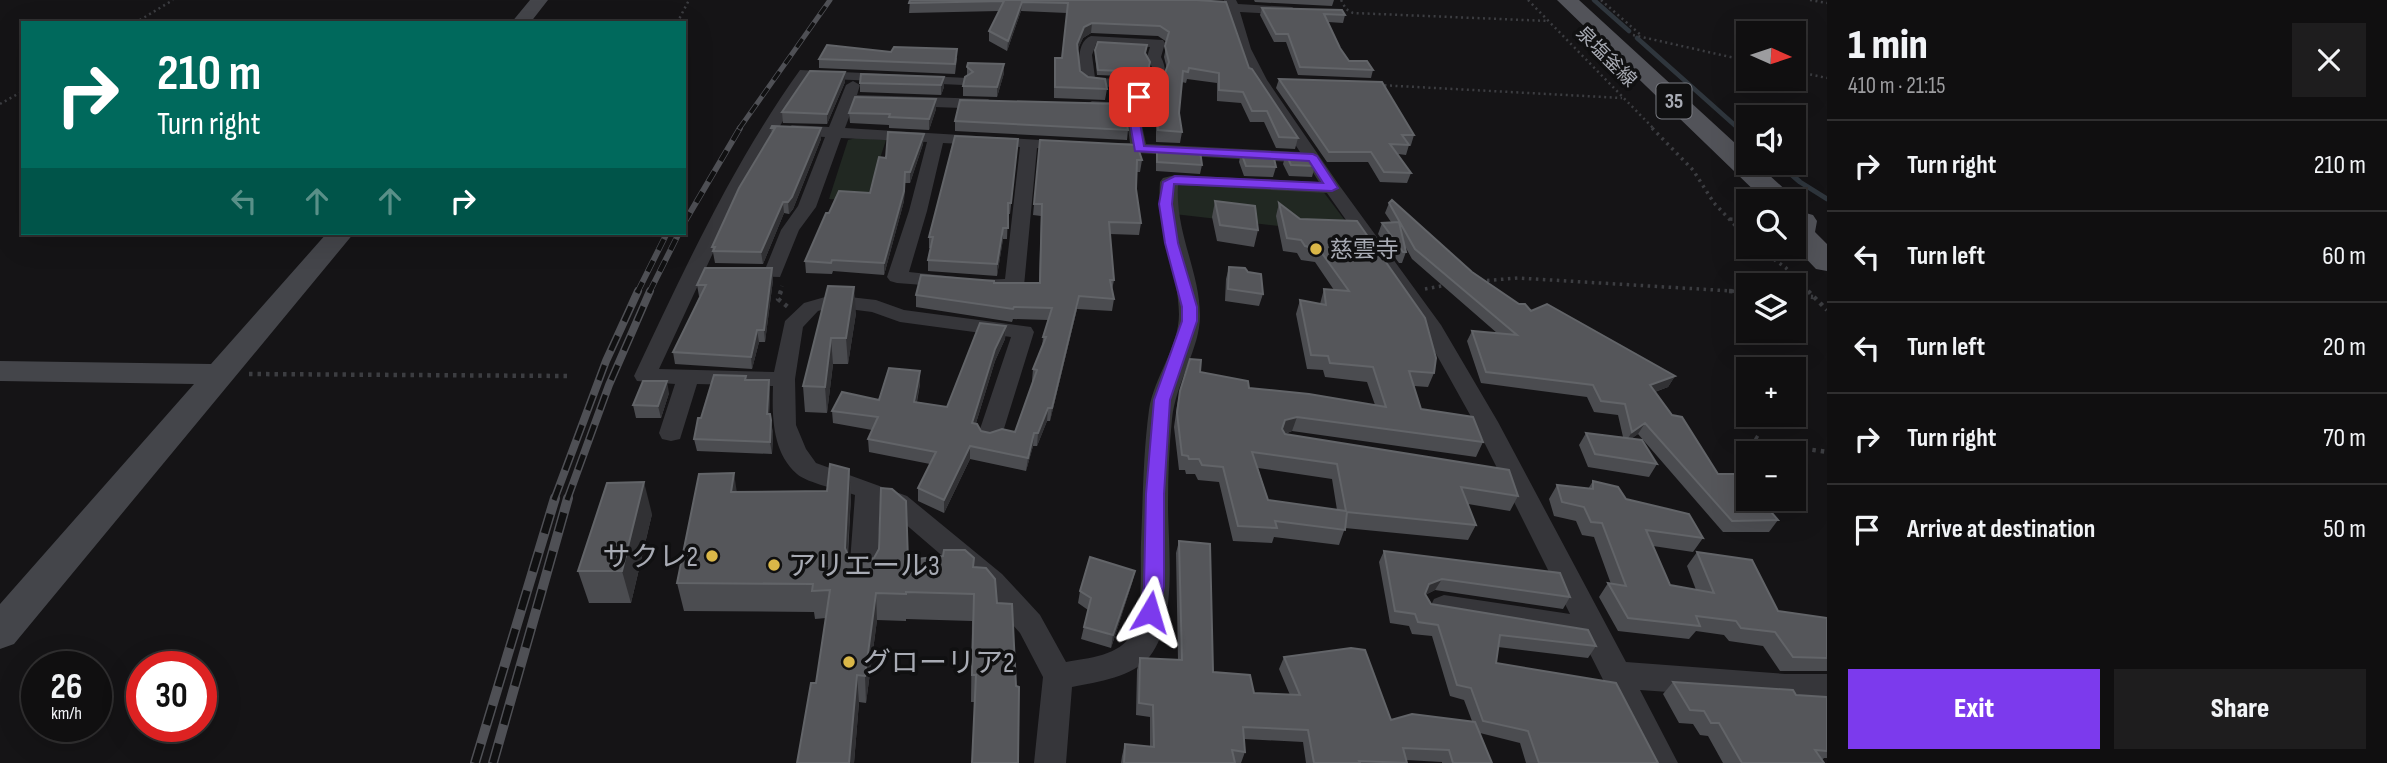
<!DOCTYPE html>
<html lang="en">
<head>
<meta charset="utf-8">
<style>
	body { margin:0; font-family:"Sofia Sans Condensed","Noto Sans JP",sans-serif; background:#1e1d1e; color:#f1f3f6; height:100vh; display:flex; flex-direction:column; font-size:26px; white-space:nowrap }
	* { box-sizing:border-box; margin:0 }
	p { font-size:23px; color:#9c9c9f }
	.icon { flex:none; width:38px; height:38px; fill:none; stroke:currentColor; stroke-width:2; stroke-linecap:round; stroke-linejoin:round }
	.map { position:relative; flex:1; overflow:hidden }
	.details { display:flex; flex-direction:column; background:#100f10; width:560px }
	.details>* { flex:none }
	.guide { position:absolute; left:21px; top:21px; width:665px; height:214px; border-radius:0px; box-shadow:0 7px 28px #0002,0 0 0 2px #302f30; background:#00695c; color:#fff; overflow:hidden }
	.needle { width:46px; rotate:93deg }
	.fabs { position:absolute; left:1736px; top:21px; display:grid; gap:14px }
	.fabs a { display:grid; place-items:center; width:70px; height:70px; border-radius:0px; background:#100f10; box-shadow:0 7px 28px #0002,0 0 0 2px #302f30; font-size:35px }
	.speed { position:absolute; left:21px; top:651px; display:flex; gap:14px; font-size:35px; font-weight:700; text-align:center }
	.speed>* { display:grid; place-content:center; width:91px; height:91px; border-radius:50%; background:#100f10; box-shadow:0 7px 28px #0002,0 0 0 2px #302f30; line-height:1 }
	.speed small { font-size:18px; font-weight:400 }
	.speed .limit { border:10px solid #d22; background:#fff; color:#111 }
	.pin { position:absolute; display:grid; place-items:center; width:60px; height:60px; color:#fff; margin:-30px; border-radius:14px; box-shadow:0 4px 10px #0006 }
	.me { position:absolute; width:77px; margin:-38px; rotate:7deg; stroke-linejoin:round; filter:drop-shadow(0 0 5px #0008) }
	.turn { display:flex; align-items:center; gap:24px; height:147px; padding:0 21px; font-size:32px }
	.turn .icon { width:91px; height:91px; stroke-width:2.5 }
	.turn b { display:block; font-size:49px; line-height:60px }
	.lanes { display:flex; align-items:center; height:66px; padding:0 21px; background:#0003; justify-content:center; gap:35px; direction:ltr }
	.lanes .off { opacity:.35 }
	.round { display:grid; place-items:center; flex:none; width:74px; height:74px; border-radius:0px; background:#1e1d1e }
	.headline { display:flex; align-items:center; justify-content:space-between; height:119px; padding:0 21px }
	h1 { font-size:42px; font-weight:800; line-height:52px }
	.cta { display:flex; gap:14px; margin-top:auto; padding:14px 21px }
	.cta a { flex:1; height:80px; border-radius:0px; background:#7c3aed; color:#fff; font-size:28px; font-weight:800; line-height:80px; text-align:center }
	.cta a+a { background:#1e1d1e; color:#f1f3f6 }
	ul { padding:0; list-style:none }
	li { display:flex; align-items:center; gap:21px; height:91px; padding:0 21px; border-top:2px solid #302f30 }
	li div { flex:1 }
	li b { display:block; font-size:26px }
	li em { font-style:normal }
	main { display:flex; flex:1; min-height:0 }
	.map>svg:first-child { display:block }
	.green { fill:#212822 }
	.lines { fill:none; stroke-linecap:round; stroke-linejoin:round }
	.stream-far1 { stroke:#2f363d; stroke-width:4.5 }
	.stream { stroke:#2f363d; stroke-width:5 }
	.path-far2 { stroke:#3c3d41; stroke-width:2.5; stroke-dasharray:2 3.5; stroke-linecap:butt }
	.path-far1 { stroke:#3c3d41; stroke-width:3.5; stroke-dasharray:2.5 4.5; stroke-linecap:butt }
	.path { stroke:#3c3d41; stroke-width:4.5; stroke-dasharray:3.5 5; stroke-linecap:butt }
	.street { fill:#36363a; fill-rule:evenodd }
	.secondary { fill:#44454a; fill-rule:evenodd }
	.primary { fill:#525359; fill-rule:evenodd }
	.rail-far3-casing { stroke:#4f5055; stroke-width:5 }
	.rail-far2-casing { stroke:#4f5055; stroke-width:6 }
	.rail-far1-casing { stroke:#4f5055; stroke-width:8 }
	.rail-casing { stroke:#4f5055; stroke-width:10 }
	.rail-far3 { stroke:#101011; stroke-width:3.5; stroke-dasharray:10; stroke-linecap:butt }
	.rail-far2 { stroke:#101011; stroke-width:4.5; stroke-dasharray:12; stroke-linecap:butt }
	.rail-far1 { stroke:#101011; stroke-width:5; stroke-dasharray:16; stroke-linecap:butt }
	.rail { stroke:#101011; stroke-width:7; stroke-dasharray:20; stroke-linecap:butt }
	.wall { fill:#4b4c50; fill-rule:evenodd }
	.shaded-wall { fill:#313134 }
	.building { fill:#55565a; stroke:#626468; stroke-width:2; fill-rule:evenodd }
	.route { fill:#7c3aed; stroke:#51269a; stroke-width:2 }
	.poi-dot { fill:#dab748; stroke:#101011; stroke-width:2.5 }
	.labels { text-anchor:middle; stroke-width:7; stroke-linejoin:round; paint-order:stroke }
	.far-street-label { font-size:19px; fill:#a8abb4; stroke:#101011 }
	.shield { fill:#101011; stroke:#7a7c83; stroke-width:2 }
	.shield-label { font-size:21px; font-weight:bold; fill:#a8abb4 }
	.poi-label { font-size:23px; fill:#a8abb4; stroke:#101011; text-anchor:start }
	.near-poi-label { font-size:28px; fill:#a8abb4; stroke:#101011; text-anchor:start }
</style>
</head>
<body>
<main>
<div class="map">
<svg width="1827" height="763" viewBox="0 0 1827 763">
	<rect width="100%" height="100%" fill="#151416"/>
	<path class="green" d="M856,138L886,140L866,201L829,199L848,140Z
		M1181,183L1322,190L1356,235L1174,214L1173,185Z"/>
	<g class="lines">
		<path class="stream-far1" d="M1594,0L1629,31
			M1637,38L1739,129"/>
		<path class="stream" d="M1737,128L1748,137
			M1778,163L1800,182L1827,199"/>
		<path class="path-far2" d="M1341,0L1346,9L1353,13L1549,21
			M1528,0L1654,129
			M1601,0L1642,36
			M1810,0L1827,3
			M135,23L173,0
			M677,23L689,0
			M1633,35L1748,61
			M1794,71L1827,78
			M1379,85L1622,98
			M0,104L23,91"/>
		<path class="path-far1" d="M1652,128L1693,170L1714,203L1748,239
			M1730,219L1748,220
			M1757,247L1786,268L1810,293
			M1480,281L1518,278L1748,292
			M1425,289L1447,285
			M780,293L782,286"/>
		<path class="path" d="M781,291L778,299L788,307
			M1729,291L1748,292
			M1808,291L1827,310
			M1794,295L1813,297
			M249,374L567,376
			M1755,437L1765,443L1827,452"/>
		<path class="street" d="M1224,0H1236L1238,4L1292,7L1298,11L1292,15L1240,12L1251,49L1267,80L1339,185L1441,325L1498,422L1626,662L1785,674H1827V700H1785L1640,690L1678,763H1645L1583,640L1434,615L1430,607L1434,599L1444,595L1570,614L1474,422L1420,325L1327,193L1178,185C1175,232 1200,272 1200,316C1200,348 1176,382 1172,419C1169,447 1168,476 1168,504C1168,547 1178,620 1150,656C1133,677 1098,682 1072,687L1066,763H1034L1043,677L1020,633L982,590L889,510L880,506L877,576L873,584L863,587L853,584L849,576L855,495C841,490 807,483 797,474C772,452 772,416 773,386L697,384L680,439L671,441L662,439L659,433L675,384L637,381L634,376C684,270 732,165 800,70L968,78L970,81L963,85L809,78L746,182L659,369L774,372L785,321L804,303L832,295L876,300L904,310L1031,327L1034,332L1002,435L999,441L990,443L981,441L978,435L1011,337L900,322L872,312L833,307L818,311L803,327L795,379L796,425L806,449L816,463L907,496L1002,574L1040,615L1066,662C1087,658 1121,656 1132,633C1144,607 1140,571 1141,543C1143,499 1143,454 1149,410C1154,377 1179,347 1179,314C1178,268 1156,230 1160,182L1163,178L1175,175L1319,182L1307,163L1104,151L1102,147L1104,143H1130L1126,113L1092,111L1084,106L1092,101L1124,103L1140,89L1083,85C1078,72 1075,42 1091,36L1163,40L1165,43L1161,57C1173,80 1154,92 1138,107L1146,144L1300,152L1253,80L1237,49ZM1096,44L1150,47L1147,57L1152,67L1149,80L1095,78L1092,55Z
			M853,81L860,85L857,95L988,99L996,104L988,109L854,104L845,128L1074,142L1076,145L1074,148H1037L1024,286L1021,290L1014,292L979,288L976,284L979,280L1005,279L1020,147L943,143L927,211L909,272L956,277L959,281L956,285L949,287L897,283L890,281L887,277L909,211L927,142L841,138L816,207L799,230L780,277L736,276L733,272L736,268L766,267L781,230L798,206L825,137L792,135L784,130L792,125L829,127L846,85Z"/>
		<path class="secondary" d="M530,0H548L530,23H511Z
			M327,233H354L14,644L0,649V604L194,384L0,381V361L211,364Z"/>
		<path class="primary" d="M1557,0H1579L1748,155V163H1756L1791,195L1795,201L1794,204V201H1765Z
			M1802,212L1813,215L1817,221L1815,232L1827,244V271L1816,269L1794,246V214Z"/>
		<defs>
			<path id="rail-far3" d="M739,129L830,0"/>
			<path id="rail-far2" d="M684,223L740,128
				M637,293L667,233
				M649,293L679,233"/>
			<path id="rail-far1" d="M554,500L606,361L638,291
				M567,500L609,385L650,291"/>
			<path id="rail" d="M475,763L555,498
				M493,763L568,498"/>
		</defs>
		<use href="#rail-far3" class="rail-far3-casing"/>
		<use href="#rail-far2" class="rail-far2-casing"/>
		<use href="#rail-far1" class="rail-far1-casing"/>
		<use href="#rail" class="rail-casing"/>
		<use href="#rail-far3" class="rail-far3"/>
		<use href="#rail-far2" class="rail-far2"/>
		<use href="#rail-far1" class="rail-far1"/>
		<use href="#rail" class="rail"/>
	</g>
	<path class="wall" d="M910,0H1196L1249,68L1298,138L1295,149L1276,148L1264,122H1250L1241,103L1217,101V83L1187,79L1186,83L1182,82L1179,113L1182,132L1180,143L1156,142V94L1157,83L1164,75L1167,69L1164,57L1167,42L1158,36L1091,33L1083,38L1077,50L1080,71L1107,89L1105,100L1054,98V68L1055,58H1062L1067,13L1021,11L1007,51L989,41V31L999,11L909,13Z
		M1254,0H1334L1332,6L1255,2Z
		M1262,8L1345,15L1343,23L1328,22L1340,48L1349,61L1373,70L1371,78L1298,75L1286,42H1274L1260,15Z
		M1095,50L1146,54L1150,62L1147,77L1097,75L1095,55Z
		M957,58L955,74L819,68V59Z
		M1004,64V73L997,97L963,96V86L967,76V67Z
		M845,72V82L827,124L783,123L782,112Z
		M944,77V87L941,95L860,92V83Z
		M1279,79L1414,135L1411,145H1409L1406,155L1398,154L1411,173L1407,183L1380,182L1368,162H1327L1276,88Z
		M936,109L929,130L889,128V125L850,123L849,113Z
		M955,121L1128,130L1127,140L955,131Z
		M771,128H821V139L793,209L789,214L784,213L763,264L715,263L712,247L772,133Z
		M924,134L923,144L910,183H905L904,201L884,275L833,271L832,274L806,273L805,261L829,213L870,193L886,158Z
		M1018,139L1010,214H1008L1007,239H1003L997,276L928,271V260L931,248H929V237Z
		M1040,140L1142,160L1140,172H1137L1136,189L1141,223L1139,235L1110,234L1114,280L1112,290L1114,299L1112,311L1077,309L1050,421H1047L1037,446H1033L1026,471L970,459L944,513L918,501V488L930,464L869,452L868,439L872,430L833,423L832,411L879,400L920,371V384L917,402L947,407L1006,326L1005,339L995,361L976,423L981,431L990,433L1015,432L1033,382L1032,381L1033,369L1042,348L1043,337L1048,320L1013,319L1012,322L916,307V295L994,283H1039L1041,216L1033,215Z
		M1157,148L1202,165L1200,174L1156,171V157Z
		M1241,152L1276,167L1273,177L1244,176L1239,162Z
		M1286,154L1315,166L1312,177L1289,176L1283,164Z
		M1215,201L1258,230L1254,247L1217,241L1212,217Z
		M1279,203L1434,373L1428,387L1414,386L1421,409L1483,442L1476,457L1292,431L1285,434L1518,496L1510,511L1468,504L1476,525L1468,540L1345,528L1339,545L1274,537L1272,543L1233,541L1219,482L1198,480L1195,474H1186L1185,470H1179L1174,427L1177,406L1180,391L1200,372L1249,388L1375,405L1367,382L1325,377L1323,370L1307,369L1296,314L1300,300L1320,304L1324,289L1334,290L1315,262L1301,260L1297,253L1283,251L1276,216ZM1258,468L1332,479L1337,510L1268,500Z
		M1389,203L1472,272L1519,304L1531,311L1675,376L1668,387L1655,392L1718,474L1778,520L1769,532H1723L1638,434L1632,438L1657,464L1649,477L1588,467L1579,445L1586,433L1623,437L1618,415L1594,412L1587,397L1481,383L1467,341L1472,331L1497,333L1412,259L1406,248V252L1402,263H1399L1378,234L1382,223L1391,222L1385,213Z
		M1229,267L1248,272L1263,294L1259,306L1225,301L1226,279Z
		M772,268L773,280L765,342H759L752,369L675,364L673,352L700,296H699L697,285Z
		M828,286L856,313L848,364H833L827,413L805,412L803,386Z
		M747,380H769L770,392L769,414L773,433L772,454L697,451L694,439L701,418Z
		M669,393L661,418H636L633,405Z
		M849,469L851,496L848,555L849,558L862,562L908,560L973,567L997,603L1018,763H972L975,702H971L972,621L906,619V621L877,620L866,703L859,702L854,763H797L816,683L826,618L815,619L814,612L684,611L677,583L737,492L827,491Z
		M1593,481L1626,499L1703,538L1693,552L1653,546L1670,585L1696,590L1687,566L1697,552L1778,611L1827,618V671H1780L1763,646L1729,641L1724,635L1696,631L1689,639L1618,631L1599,597L1608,583L1611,584L1594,537L1582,535L1576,521L1554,516L1549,499L1557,485L1588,489Z
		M652,514L631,603H589L578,571Z
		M1179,541L1213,672L1254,693L1290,695L1279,669L1284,657L1391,720L1472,721L1464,700L1450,696L1432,636L1412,634L1409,626L1390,623L1379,562L1384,551L1570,597L1563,609L1435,590L1425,595L1431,604L1596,646L1588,658L1498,647L1496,663L1658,763H1526L1520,743L1480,733L1492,763H1442V762L1406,760L1407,763H1306L1303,742L1244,739L1245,752L1241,763H1121L1122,756L1125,744L1150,747V717L1136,715L1137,670L1140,658L1178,660L1176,553Z
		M1135,571L1132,583L1111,648L1081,639L1088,610L1078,603L1080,591Z
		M1673,682L1796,695L1827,697V758H1824L1822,760L1824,763H1723L1708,736L1700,735L1693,724L1679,723L1663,694Z"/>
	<path class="shaded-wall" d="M1022,2L1021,11L1007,51L1008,41Z
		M1092,23L1091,33L1083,38L1076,54L1077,44L1084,27Z
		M1004,64V73L997,97V87Z
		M845,72V82L827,124V114Z
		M944,77V87L941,95V85Z
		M936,99V109L929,130V119Z
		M821,128V139L793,209L789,214L788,202Z
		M924,134L923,144L910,183V172Z
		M905,172L904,201L884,275V263Z
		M783,202L784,213L763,264L761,252Z
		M1003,228V239L997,276V264Z
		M772,268L773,280L765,342L764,330Z
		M854,287L856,313L848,364L846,338Z
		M1079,296L1077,309L1050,421L1052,408Z
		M1006,326L1005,339L995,361L972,436V423L995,349Z
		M757,330L759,342L752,369L751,357Z
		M831,338L833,364L827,413L825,387Z
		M920,371V384L914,414V402Z
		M1675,376L1668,387L1643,396L1650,385Z
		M769,380L770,392L769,426L767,414Z
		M667,381L669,393L661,418L658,406Z
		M1048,408L1047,421L1037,446L1038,433Z
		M1297,417L1292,431L1281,435L1285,420Z
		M771,420L773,433L772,454L770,442Z
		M1645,423L1638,434L1625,443L1632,432Z
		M1034,433L1033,446L1026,471L1028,458Z
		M970,446V459L944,513V500Z
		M849,469L851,496L846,576L845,548Z
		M734,473L738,500L731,492Z
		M644,482L652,514L631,603L622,571Z
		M1135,571L1132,583L1111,648L1113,635Z
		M1442,579L1435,590L1423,596L1429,584Z
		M876,593L877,620L866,703L865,676Z
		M857,675L859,702L854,763H849Z"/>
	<path class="building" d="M910,0H1196L1226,2L1249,68L1252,69L1298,138L1279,137L1267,111H1252L1243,92L1219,90V73L1189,68L1188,72L1183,71L1179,113L1182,132L1158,130L1157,83L1164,75L1169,62L1165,46L1169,32L1160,26L1092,23L1084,27L1077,44L1080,71L1088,77L1105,79L1107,89L1055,87V58H1062L1068,3L1022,2L1008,41L989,31L1004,1L909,3Z
		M1262,8L1342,10L1345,15L1324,14L1340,48L1349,61H1367L1373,70L1300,67L1288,34H1276Z
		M1098,42L1147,45L1145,53L1150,62L1148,72L1098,70L1095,50Z
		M827,45L891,52L894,47L957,49L955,64L819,59Z
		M968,63L1004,64L997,87L963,86L965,77L973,72L967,67Z
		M810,71L845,72L827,114L782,112Z
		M861,74L944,77L941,85L860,83Z
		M1279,79L1382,82L1414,135H1402L1409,145L1390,144L1411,173L1384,172L1371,152H1329Z
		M855,97L936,99L929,119L889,117L890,114L849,113Z
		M960,100L1123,104L1128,130L955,121Z
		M772,126L821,128L792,197L788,202H783L761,252L713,251L715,247H712L739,188L775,128H771Z
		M888,132L924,134L910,172H905L904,191L884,263L832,260L831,263L805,261L826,213H829L839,191L870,193L879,157L886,158Z
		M955,136L1018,139L1011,203H1008V228H1003L997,264L928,260L933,237H929Z
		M1040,140L1137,145L1142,160H1137L1136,189L1141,223L1109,222L1114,280H1110L1114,299L1079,296L1052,408H1048L1038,433H1034L1028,458L970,446L944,500L918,488L936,452L868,439L878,417L832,411L842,392L879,400L889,368L920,371L914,402L947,407L980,323L1006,326L995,349L972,423L977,424L981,431L990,433L1002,429L1015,432L1037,370L1033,369L1046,337H1043L1052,308L1014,307L1013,309L916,295L921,275L994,281V283H1040L1042,204H1034Z
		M1157,148L1200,151L1202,165L1157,162Z
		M1241,152L1273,154L1276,167L1246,166Z
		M1286,154L1308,155L1315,166L1291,165Z
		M1392,200L1472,272L1519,304H1525L1531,311L1547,304L1675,376L1650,385L1672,415L1682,417L1718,474H1737L1748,486V499H1760L1778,520L1732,521L1645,423L1632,432L1625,404L1601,401L1593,385L1486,372L1472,331L1517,335L1415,249L1389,203Z
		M1215,201L1255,206L1258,230L1220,225Z
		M1279,203L1300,219L1357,221L1425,318L1436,358L1434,373L1409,371L1421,409L1473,417L1483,442L1297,417L1285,420L1282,429L1285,434L1509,470L1518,496L1461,487L1476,525L1347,512L1345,530L1275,521L1277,528L1238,526L1223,467L1202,465L1199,459H1189L1188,456L1182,455L1177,413L1180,391L1190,359L1201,360L1200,372L1248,381L1249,388L1309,394L1386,407L1373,367L1330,363L1328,356L1311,355L1300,300L1326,305L1324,289L1349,291L1319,249L1305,246L1301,240L1287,238ZM1252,452L1337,464L1346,511L1268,500Z
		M1399,222L1406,252H1403L1382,223Z
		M1229,267L1245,268L1248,272L1261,274L1263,294L1228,289Z
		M705,268H772L764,330H757L751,357L673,352L706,285H697Z
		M828,286L854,287L846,338H831L825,387L803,386Z
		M714,375L746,376L745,380H769L767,414H770L771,420L770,442L694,439L698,418H701Z
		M643,381H667L658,406L633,405Z
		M1586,433L1642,440L1657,464L1595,454Z
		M830,464L849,469L845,548L849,558L862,562L874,558L879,549L881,488L892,489L906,501L908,560L943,556L944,550H965L974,558L973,567L986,568L995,579L997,603L1012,604L1016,686L1019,687L1018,763H972L976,675H972L974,594L906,592V594L876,593L865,676L857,675L849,763H797L811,683H816L830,590L812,591L813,584L677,583L699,474L734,473L731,492L827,491Z
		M1593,481L1618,487L1626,499L1689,514L1703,538L1646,530L1670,585L1714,593L1697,552L1752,560L1778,611L1827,618V658L1793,657L1775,632L1741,628L1736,621L1696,616L1700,626L1628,618L1608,583L1626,586L1602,523L1591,522L1584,507L1562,502L1557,485L1593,489Z
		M644,482L622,571H578L607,483Z
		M1179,541L1210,544L1213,672L1250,675L1254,693L1300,695L1284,657L1351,648L1365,650L1391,720L1412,714L1475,722L1492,763H1453L1449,750L1403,748L1407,763L1359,761L1360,763H1314L1308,730L1243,727L1245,752L1232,750L1235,763H1124L1125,744L1154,747L1153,705L1139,703L1140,658L1182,660Z
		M1384,551L1560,573L1570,597L1442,579L1429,584L1425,594L1431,604L1588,630L1596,646L1500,635L1496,663L1616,683L1658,763H1539L1528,731L1483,721L1471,688L1457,685L1438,625L1418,622L1415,614L1395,611Z
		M1090,557L1135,571L1113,635L1084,627L1091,598L1080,591Z
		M1673,682L1793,690L1796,695L1827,697V751L1815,750L1824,763H1742L1719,723H1711L1704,711L1690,710Z"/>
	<path class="route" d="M1136,94L1145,97L1135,107L1138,111L1144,146L1313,154L1317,156L1338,188L1332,191L1174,184L1172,204L1178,243L1197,307V321L1170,400L1164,494V587L1157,618L1150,620L1142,618L1139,612L1144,587L1146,494L1154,400L1182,321V307L1165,243L1159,204L1163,182L1175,176L1323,183L1309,161L1135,151L1128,112L1122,108Z"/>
	<g class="poi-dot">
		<circle cx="1316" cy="249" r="7"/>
		<circle cx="712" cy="556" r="7"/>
		<circle cx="774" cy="565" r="7"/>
		<circle cx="849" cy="662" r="7"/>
	</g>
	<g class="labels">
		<g class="far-street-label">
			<text transform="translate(1607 56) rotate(45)" y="7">泉塩釜線</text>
		</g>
		<rect class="shield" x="1656.5" y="83.5" width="35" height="35" rx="5"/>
		<g class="shield-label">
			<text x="1674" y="108">35</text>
		</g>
		<g class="poi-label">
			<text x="1330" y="257">慈雲寺</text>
		</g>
		<g class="near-poi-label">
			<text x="698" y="566" text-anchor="end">サクレ2</text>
			<text x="788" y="575">アリエール3</text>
			<text x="863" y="672">グローリア2</text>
		</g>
	</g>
</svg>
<div class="fabs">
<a><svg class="needle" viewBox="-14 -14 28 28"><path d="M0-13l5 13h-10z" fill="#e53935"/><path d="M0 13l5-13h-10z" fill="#9c9c9f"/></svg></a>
<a><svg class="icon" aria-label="sound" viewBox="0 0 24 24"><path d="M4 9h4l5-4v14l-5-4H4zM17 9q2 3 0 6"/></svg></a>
<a><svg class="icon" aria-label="search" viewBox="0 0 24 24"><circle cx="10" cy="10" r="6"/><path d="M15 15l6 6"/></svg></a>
<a><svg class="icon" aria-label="layers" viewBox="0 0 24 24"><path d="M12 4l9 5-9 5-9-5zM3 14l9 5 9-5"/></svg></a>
<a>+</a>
<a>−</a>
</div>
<div class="speed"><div>26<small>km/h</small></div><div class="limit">30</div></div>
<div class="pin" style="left:1139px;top:97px;background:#d93025"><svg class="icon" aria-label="arrive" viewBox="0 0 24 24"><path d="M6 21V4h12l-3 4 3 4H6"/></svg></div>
<svg class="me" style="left:1150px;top:612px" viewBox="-20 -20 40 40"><path d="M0-17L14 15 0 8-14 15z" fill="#7c3aed" stroke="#fff" stroke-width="4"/></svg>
<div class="guide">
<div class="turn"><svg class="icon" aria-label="right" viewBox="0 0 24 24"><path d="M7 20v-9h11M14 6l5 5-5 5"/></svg><div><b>210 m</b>Turn right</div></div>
<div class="lanes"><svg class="icon off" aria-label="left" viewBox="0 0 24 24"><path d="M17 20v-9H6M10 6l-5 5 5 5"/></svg><svg class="icon off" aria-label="ahead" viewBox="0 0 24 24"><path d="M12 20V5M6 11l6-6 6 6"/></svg><svg class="icon off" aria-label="ahead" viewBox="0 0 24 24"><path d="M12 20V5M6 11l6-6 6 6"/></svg><svg class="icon" aria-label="right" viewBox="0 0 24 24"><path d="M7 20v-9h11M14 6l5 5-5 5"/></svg></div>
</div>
</div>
<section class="details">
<div class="headline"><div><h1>1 min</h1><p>410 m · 21:15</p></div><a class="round"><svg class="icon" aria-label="close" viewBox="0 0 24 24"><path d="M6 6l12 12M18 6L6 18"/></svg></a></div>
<ul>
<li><svg class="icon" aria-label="right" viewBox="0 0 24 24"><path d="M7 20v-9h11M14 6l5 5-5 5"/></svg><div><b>Turn right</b></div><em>210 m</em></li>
<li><svg class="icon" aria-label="left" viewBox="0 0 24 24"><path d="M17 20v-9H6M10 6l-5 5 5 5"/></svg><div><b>Turn left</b></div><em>60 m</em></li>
<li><svg class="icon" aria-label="left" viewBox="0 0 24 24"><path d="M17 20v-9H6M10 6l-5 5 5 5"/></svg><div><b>Turn left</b></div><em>20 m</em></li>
<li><svg class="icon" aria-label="right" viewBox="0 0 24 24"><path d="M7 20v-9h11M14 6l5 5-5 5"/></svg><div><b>Turn right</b></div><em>70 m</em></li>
<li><svg class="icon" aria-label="arrive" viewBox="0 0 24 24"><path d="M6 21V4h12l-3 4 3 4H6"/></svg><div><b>Arrive at destination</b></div><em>50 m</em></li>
</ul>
<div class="cta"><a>Exit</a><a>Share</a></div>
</section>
</main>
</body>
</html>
